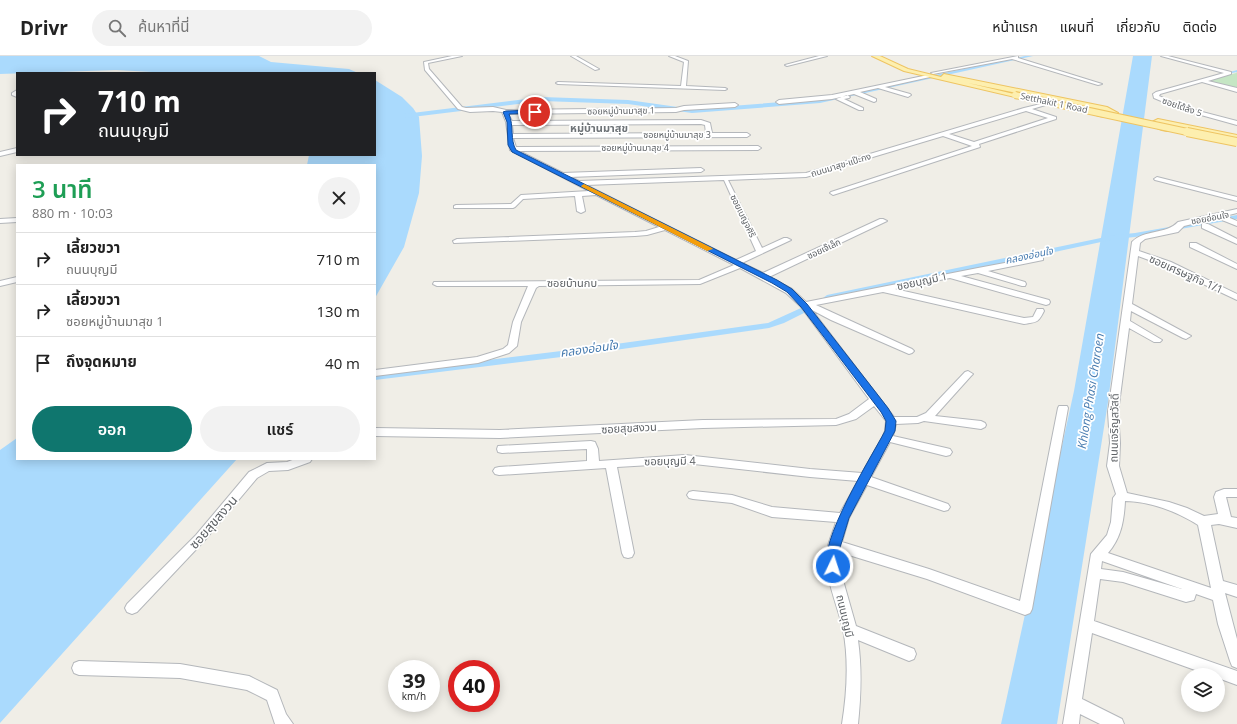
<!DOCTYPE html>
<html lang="th">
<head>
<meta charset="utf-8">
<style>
	body { margin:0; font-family:"Open Sans","Noto Sans Thai",sans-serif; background:#f2f2f2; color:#222; height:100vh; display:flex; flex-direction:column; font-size:15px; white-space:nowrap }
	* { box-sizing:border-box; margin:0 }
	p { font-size:13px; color:#767676 }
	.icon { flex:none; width:22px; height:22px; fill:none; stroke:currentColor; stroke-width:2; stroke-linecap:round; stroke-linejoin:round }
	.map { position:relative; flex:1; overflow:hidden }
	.drawer { position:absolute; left:16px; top:108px; width:360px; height:296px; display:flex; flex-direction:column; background:#fff; border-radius:0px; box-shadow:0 2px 10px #0003 }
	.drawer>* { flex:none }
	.guide { position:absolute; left:16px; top:16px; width:360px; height:84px; border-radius:0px; box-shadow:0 2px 10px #0003; background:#202124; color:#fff; overflow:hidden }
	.tools { position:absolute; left:1181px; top:612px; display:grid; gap:8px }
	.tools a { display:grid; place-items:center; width:44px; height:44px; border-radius:50%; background:#fff; box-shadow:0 2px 10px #0003; font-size:20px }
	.speed { position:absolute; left:388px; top:604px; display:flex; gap:8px; font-size:20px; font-weight:700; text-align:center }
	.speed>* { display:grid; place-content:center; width:52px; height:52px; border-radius:50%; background:#fff; box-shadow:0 2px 10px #0003; line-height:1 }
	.speed small { font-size:10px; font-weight:400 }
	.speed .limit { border:6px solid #d22; background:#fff; color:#111 }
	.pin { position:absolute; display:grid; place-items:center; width:34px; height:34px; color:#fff; margin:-17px; border:2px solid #fff; border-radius:50%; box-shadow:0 1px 4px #0007 }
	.me { position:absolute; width:44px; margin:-22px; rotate:4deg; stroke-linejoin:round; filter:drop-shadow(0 0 3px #0008) }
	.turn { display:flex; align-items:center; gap:14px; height:84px; padding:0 16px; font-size:18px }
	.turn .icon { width:52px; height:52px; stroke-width:2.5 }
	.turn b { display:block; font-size:28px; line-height:34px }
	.round { display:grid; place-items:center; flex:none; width:42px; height:42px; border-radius:21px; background:#f2f2f2 }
	.headline { display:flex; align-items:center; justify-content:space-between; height:68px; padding:0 16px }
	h1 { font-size:24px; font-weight:600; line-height:30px; color:#1e9e55 }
	.button { display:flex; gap:8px; margin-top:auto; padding:8px 16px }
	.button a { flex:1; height:46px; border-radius:24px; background:#0f766e; color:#fff; font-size:16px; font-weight:600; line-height:46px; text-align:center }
	.button a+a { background:#f2f2f2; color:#222 }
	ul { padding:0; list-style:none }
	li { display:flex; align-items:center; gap:12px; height:52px; padding:0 16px; border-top:1px solid #e0e0e0 }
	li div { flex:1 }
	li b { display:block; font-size:15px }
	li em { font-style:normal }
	header { display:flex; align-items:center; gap:24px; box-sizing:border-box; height:56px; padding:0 20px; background:#fff; border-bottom:1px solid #e0e0e0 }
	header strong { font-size:19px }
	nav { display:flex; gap:22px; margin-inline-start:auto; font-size:14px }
	.search { width:280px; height:36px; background:#f2f2f2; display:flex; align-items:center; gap:10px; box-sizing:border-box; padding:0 14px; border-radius:22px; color:#767676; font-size:15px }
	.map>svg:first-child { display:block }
	.green { fill:#c5e6c4 }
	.water { fill:#aadafd }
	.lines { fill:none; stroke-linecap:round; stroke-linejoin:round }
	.canal { fill:#aadafd; fill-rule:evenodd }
	.minor-casing { stroke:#b4b7bb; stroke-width:2 }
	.major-casing { stroke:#eec462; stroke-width:2 }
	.minor { fill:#fff; fill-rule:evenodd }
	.major { fill:#fdefaf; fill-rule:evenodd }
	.major-bridge-far1-casing { stroke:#eec462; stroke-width:8; stroke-linecap:butt }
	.major-bridge-casing { stroke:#eec462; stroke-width:10; stroke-linecap:butt }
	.major-bridge-far1 { stroke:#fdefaf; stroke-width:6 }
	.major-bridge { stroke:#fdefaf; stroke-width:8 }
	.route { fill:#1a73e8; stroke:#114b97 }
	.slow { fill:#f59e0b }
	.labels { text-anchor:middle; stroke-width:3.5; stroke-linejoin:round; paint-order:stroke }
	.far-street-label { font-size:9px; fill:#5e6266; stroke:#fff }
	.far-water-label { font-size:10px; font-style:italic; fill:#457aaf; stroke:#fff }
	.far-quarter-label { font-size:11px; font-weight:bold; fill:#6f7478; stroke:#fff }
	.street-label { font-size:11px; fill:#5e6266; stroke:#fff }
	.water-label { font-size:12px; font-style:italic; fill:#457aaf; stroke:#fff }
	.near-street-label { font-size:13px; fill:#5e6266; stroke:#fff }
</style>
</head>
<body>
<header>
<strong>Drivr</strong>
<div class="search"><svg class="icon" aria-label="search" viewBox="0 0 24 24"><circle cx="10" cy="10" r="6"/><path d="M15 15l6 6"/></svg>ค้นหาที่นี่</div>
<nav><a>หน้าแรก</a><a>แผนที่</a><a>เกี่ยวกับ</a><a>ติดต่อ</a></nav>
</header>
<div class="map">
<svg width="1237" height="668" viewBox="0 0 1237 668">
	<rect width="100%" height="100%" fill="#f0eee7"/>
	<path class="green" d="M1237,16V33L1208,25L1236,17Z"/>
	<path class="water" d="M0,0H259L271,6L349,13L358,17H170L116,14L0,18Z
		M1133,0H1152L1108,346L1057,668H1001L1074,335Z
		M375,24L402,41L413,52L419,61L422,100L419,137L404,191L375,242V109H307L309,99H375Z
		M17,382V403H237L0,667V394Z"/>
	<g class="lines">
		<path class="canal" d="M1025,0H1033L820,47L692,57L628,48L542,45L404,62L401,60L404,58L542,41L628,44L692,53L820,43Z
			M1237,14V16L1232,17L1230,16Z
			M1237,159V163L1135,181L1115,183L827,245L823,242L827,239L1115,179L1135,177Z
			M801,252L805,255L804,257L784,267L769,272L594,297L375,324V318L594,291L768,267Z"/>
		<defs>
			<path id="minor" d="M452,0H462L428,7L429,13L462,51L466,52L493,51L506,54L676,52L684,50L735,47L738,49L735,51L684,54L676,56L508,58L512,65L701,64L710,67L712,77H747L750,79L747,81L513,82L516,91L758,90L761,92L758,94L519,95L563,117L701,112L704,114L701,116L570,121L579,125L806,117L1024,52L1049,46V48L1032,53L1056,61V63L979,88L980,91L833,139L830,137L831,136L972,90L943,80L806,121L728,124L762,192L784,182H787L791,184L742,207L763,217L880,163H883L887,165L769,221L792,233L806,246L978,212L1043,200V204L988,215L1025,226L1026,228L1025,230H1022L978,217L961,220L1049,244L1050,246L1049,248L1046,249L950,222L895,233L1024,262L1033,261L1037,253H1043L1044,255C1038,267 1037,266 1024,268L883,236L816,249L912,293L914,295L912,297L909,298L831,264L812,254L894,361H917L926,357L965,316L968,315L973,318L971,320L935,360L981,365L985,367L986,369L985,371L981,373L924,365L918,367L896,368L893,380L946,392L950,393L952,396L950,399L946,400L890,386L871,421L948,448L950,451L948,454L944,455L867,429L849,462L842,486L929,513L1020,545L1058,352L1059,350H1067L1068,352L1032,553L1030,557L1025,559L927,523L839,496V510L856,570L914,593L916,598L914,603L909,605L858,584C862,613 861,639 858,668H842C847,637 849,604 843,573C838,551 823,517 827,495C828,486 833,476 836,466L772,461L732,447L693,443L689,442L687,439L689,436L693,435L732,439L772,451L840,457L858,425L810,421L685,407L617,411L634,497L632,501L628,502L624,501L622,497L606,412L499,419L495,418L493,415L495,412L499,411L587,405V393L502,397L498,396L497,393L498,390L591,385L595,386L598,393L599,405L685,399L810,413L862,417L882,382L885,375L886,365L874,350L856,363L836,369L703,372L500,382L375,380V372L500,374L703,364L836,363L849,358L869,343L801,251L786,237L740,212L700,228L539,230L536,232L521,266L517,290L509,297L478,307L375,320V314L477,301L503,293L508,289L513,266L528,230H437L433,228L434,226L699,224L734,209L665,174L647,179L635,180L454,187L453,185L457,183L635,176L646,175L659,171L596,139L582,140L585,155L581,157L577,155L575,140L523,143L515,151L513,152H454V150L456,149L511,148L521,139L589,135L510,94L506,66L502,56L493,55L470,56L458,53L425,14L424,6ZM1026,55L1048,62L974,86L949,78ZM701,68L705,69L706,77L513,78L512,69ZM724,124L756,195L736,204L586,129Z
				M571,0H576L599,13L595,14Z
				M669,0H675L688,5L686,30L725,32L727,33L725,34L558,28L556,27L558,26L681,30L684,6Z
				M819,0H827L787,10L785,9Z
				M1018,0V2L1102,28L1098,29L1012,3L933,18L931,17Z
				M1161,0H1168L1231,16V18L1208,25L1237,32V36L1202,26L1160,38L1159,40L1187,52L1237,65V69L1183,54L1154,42L1153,38L1156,36L1224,17Z
				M928,19L930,21L885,31L910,38L911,39L908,41L878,32L860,36L876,43V45L874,46L854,38L832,43L779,48L776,46L779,44L832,39Z
				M17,34V41L12,39V37Z
				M847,39L850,41L849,42L844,43L863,52V54H859L836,43Z
				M17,92V96L0,100V96Z
				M1157,121L1237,141V145L1155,124L1154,123Z
				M1237,153V157L1225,160L1237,165V170L1217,162L1184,170L1178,176L1145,183L1140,187L1139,195L1171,206L1237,238V244L1165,210L1138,200L1132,248L1191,280L1186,283L1183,282L1131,255L1130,265L1162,284L1160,286H1154L1129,272L1118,356L1120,387L1119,410L1127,437L1169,446L1187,452L1204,460L1218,458L1214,441L1216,436L1224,433H1237V441H1226L1231,461L1237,462V472L1219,468L1211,469L1223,525L1237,529V541L1225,537L1237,583V612L1232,610L1230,605L1218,568L1213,544L1196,538L1194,544L1186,546L1123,526L1100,523L1094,565L1237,615V629L1218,622V619H1209L1092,577L1082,643L1122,663L1124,668H1100L1080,658L1079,668H1063L1091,498L1107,479L1111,466L1113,442L1116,438L1107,410L1110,387L1108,356L1132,186C1144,173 1166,179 1178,166ZM1125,445C1149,445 1178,456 1198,469L1211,532L1108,497C1121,482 1124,465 1125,445ZM1102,505L1182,533L1123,516L1101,513Z
				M17,162V166L0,167V163Z
				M1202,168H1208L1237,183V188L1202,172Z
				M1190,187H1196L1237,208V213L1190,191Z
				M17,221V226L0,230V225Z
				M295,403H312L310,406L288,414L269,415L257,422L204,485L137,556L132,558L127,556L125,552L127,548L196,479L249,416L267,407L287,406Z
				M79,605L180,608L249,620L277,634L286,658L293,668H275L267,644L247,634L180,622L79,619L74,617L72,612L74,607Z"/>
			<path id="major" d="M872,0H880L908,13L941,21L944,18L1107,51L1118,57C1111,63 1103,61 1096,59V57H1109L1105,55L968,27L1031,42L1028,44L904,15Z
				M1158,63L1237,79V83L1159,67L1171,73L1167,75C1160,74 1155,72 1150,67Z"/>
		</defs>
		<use href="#minor" class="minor-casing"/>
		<use href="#major" class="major-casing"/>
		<use href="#minor" class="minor"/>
		<use href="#major" class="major"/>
		<defs>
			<path id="major-bridge-far1" d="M1015,39L1192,77"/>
			<path id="major-bridge" d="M1187,76L1237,86"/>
		</defs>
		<use href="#major-bridge-far1" class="major-bridge-far1-casing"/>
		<use href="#major-bridge" class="major-bridge-casing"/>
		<use href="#major-bridge-far1" class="major-bridge-far1"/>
		<use href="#major-bridge" class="major-bridge"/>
	</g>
	<path class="route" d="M535,54L537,57L509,58C514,70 510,84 516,94L777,224L792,233L807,248L888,352L896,365L895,375L849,462L839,495L838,510L837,513L833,515L828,513C816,489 872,400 885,375L886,365L881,356L801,251L787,236L772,227L512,96L508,89L507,66L503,56L506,55Z"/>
	<path class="slow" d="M584,128L712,192L713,193L707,195L582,131L581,130Z"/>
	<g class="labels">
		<g class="far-street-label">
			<text transform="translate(1054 47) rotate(12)" y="3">Setthakit 1 Road</text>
			<text transform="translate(1182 51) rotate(19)" y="3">ซอยโต้ล้ง 5</text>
			<text transform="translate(621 55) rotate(-1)" y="3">ซอยหมู่บ้านมาสุข 1</text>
			<text x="677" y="82">ซอยหมู่บ้านมาสุข 3</text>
			<text x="635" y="95">ซอยหมู่บ้านมาสุข 4</text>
			<text transform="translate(841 109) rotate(-17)" y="3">ถนนมาสุข-แป๊ะกง</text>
			<text transform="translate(743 160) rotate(64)" y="3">ซอยเบญจศิริ</text>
			<text transform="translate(1210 162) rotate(-11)" y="3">ซอยอ่อนใจ</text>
			<text transform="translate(824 193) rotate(-25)" y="3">ซอยเจ๊เล็ก</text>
		</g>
		<g class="far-water-label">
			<text transform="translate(1029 199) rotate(-12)" y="4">คลองอ่อนใจ</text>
		</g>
		<g class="far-quarter-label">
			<text x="599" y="76">หมู่บ้านมาสุข</text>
		</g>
		<g class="street-label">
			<text transform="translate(1186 218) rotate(24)" y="4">ซอยเศรษฐกิจ 1/1</text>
			<text transform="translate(922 225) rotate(-12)" y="4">ซอยบุญมี 1</text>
			<text x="572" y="231">ซอยบ้านกบ</text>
			<text transform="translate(629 372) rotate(-3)" y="4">ซอยสุขสงวน</text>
			<text transform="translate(1114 372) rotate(-89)" y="4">ถนนเจริญสวัสดิ์</text>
			<text transform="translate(670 405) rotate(-1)" y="4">ซอยบุญมี 4</text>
			<text transform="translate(845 560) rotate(77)" y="4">ถนนบุญมี</text>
		</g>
		<g class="water-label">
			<text transform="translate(589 293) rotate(-8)" y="4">คลองอ่อนใจ</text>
			<text transform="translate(1091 335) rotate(-81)" y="4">Khlong Phasi Charoen</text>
		</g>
		<g class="near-street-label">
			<text transform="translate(213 466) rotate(-49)" y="5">ซอยสุขสงวน</text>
		</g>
	</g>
</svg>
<div class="tools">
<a><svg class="icon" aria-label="layers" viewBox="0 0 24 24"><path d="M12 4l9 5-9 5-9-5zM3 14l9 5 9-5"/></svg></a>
</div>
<div class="speed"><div>39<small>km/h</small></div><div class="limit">40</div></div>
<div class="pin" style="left:535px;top:56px;background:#d93025"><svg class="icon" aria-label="arrive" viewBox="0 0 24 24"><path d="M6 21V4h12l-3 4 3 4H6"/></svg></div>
<svg class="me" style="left:833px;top:510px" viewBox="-20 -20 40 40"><circle r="17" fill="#1a73e8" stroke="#fff" stroke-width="3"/><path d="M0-11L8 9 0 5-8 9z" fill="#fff"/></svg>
<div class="guide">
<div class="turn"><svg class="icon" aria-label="right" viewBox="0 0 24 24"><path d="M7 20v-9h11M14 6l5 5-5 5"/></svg><div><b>710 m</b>ถนนบุญมี</div></div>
</div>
<section class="drawer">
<div class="headline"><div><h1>3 นาที</h1><p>880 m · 10:03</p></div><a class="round"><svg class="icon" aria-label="close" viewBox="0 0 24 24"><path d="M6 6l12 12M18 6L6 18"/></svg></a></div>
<ul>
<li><svg class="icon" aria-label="right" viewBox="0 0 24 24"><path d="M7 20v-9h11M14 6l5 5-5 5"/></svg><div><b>เลี้ยวขวา</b><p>ถนนบุญมี</p></div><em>710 m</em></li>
<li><svg class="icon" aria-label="right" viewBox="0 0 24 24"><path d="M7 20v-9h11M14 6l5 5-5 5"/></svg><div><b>เลี้ยวขวา</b><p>ซอยหมู่บ้านมาสุข 1</p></div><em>130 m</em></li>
<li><svg class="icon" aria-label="arrive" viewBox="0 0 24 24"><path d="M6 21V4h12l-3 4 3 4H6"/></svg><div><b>ถึงจุดหมาย</b></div><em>40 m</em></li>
</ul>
<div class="button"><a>ออก</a><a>แชร์</a></div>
</section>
</div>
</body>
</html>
